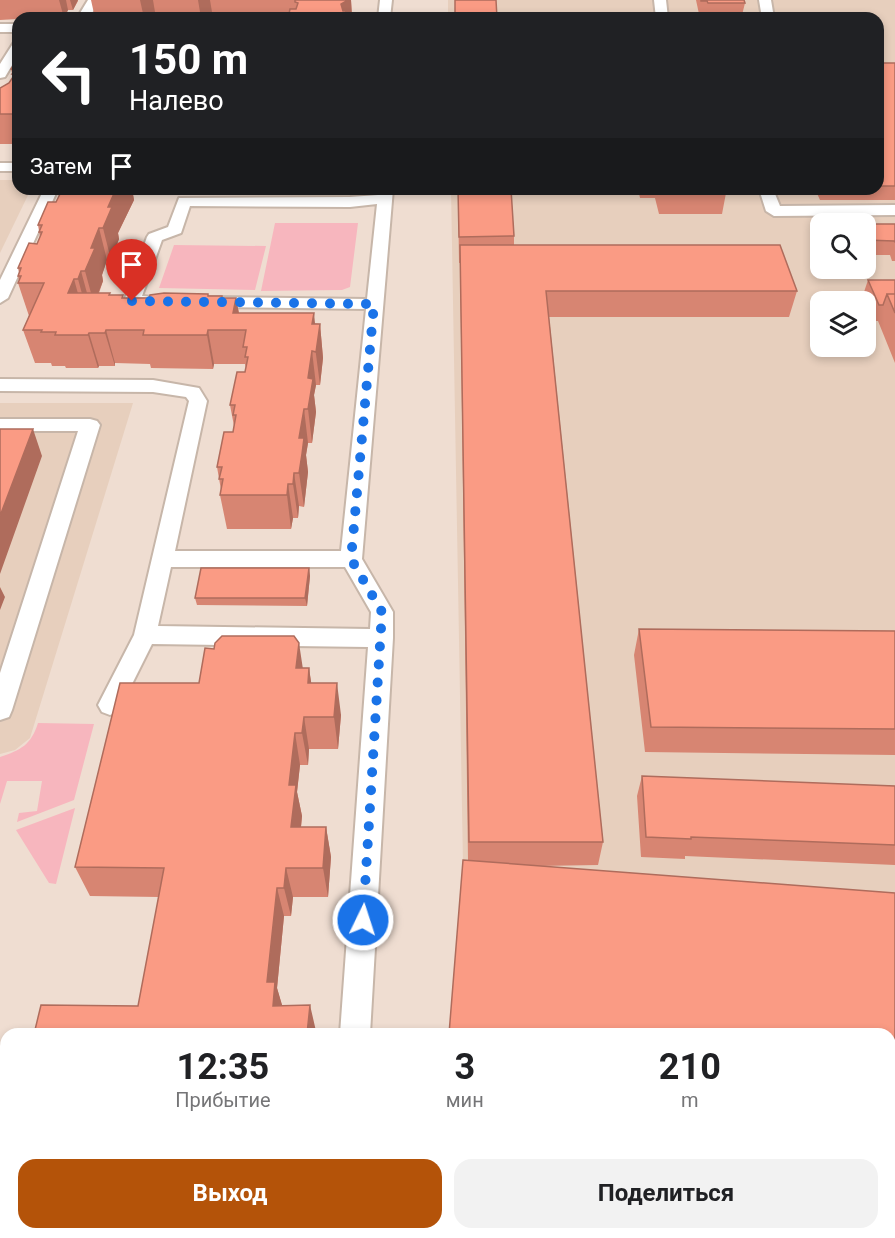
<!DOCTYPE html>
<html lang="ru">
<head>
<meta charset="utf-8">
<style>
	body { margin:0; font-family:Roboto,sans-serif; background:#f2f2f2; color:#202124; height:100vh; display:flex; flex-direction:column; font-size:22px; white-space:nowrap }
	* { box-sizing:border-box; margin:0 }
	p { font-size:20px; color:#757577 }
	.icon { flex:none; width:33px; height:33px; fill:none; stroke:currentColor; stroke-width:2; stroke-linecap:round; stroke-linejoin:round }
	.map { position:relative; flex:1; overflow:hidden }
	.drawer { position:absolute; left:0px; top:1028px; width:896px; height:212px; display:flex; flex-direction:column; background:#fff; border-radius:18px 18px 0 0; box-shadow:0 3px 9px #0003 }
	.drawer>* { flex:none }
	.top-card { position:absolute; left:12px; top:12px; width:872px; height:183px; border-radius:18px; box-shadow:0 3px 9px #0003; background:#202124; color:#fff; overflow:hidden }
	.controls { position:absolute; left:810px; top:213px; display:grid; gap:12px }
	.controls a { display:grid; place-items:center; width:66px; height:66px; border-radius:12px; background:#fff; box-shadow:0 3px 9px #0003; font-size:30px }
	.pin { position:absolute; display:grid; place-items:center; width:51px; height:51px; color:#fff; margin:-62px -26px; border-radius:50% 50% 50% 0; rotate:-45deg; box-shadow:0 0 6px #0007 }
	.pin .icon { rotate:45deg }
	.me { position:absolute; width:66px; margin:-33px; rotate:4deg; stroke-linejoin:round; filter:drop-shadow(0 0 4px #0008) }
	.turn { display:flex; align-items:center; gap:21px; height:126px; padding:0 18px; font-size:27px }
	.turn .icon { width:78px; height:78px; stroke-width:2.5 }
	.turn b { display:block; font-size:42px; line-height:51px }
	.then { display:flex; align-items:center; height:57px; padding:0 18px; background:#0003; gap:12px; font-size:22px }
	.eta { display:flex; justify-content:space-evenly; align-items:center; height:102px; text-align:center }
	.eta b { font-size:36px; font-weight:700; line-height:42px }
	.primary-button { display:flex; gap:12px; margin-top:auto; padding:12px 18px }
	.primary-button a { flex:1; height:69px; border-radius:18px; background:#b45309; color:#fff; font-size:24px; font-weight:700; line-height:69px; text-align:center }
	.primary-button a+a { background:#f2f2f2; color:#202124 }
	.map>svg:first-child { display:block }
	.built { fill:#e7cfbd; fill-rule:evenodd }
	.green { fill:#f7b6be }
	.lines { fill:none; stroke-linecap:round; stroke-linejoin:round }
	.lane-casing { stroke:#c7b6a9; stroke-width:4 }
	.lane { fill:#fff; fill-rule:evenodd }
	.wall { fill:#d78572 }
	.shaded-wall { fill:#af6c5c }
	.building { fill:#fa9b84; stroke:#af6c5c; stroke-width:1.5 }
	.route { stroke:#1a73e8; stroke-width:10; stroke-dasharray:0 18 }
</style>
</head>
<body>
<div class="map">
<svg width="895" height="1238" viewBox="0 0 895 1238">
	<rect width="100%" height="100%" fill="#efddd1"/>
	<path class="built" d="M448,0H895V1238H431L432,1233H890V1034L449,1033L463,865L451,189H878V18H448ZM820,224H866V268H820ZM820,302H866V346H820Z
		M0,180H18V189H31L0,253Z
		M0,403H133L30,738L15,750L0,754Z"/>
	<path class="green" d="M275,223H358L350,287L342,290L261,291Z
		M174,245L266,246L255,290L159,288Z
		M38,723L94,724L74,800L17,822L19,813L37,811L42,781H7L0,804V757C21,750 31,745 38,723Z
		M75,808L56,884L49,883L16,830Z"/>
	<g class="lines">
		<defs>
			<path id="lane" d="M88,0H100L89,18H77Z
				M380,0H392L390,18H378Z
				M654,0H666L668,18H656Z
				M759,0H771L774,18H762Z
				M0,24H18V32H0Z
				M18,41V55L5,77L0,78V64L14,42Z
				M0,163H18V171H0Z
				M44,189H58L8,298L0,303V280Z
				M379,189H393L362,559L393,612V638L370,1034H340L368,647L152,644L118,712L110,715L102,712L98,705L134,635L189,401L186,397L153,392L0,391V379L153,380L199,388L207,401L175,551H341L366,309L208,307L202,306L200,302L202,298L208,297L367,299L377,204L350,207L190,206L181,233L162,240L142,296L163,298L165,302L163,306L126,305L124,301L147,237L149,234L168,227L179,198L350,197L378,195ZM171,567H345L371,612L370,629L158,626Z
				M759,189H773L780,206L895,205V215L774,216L766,211Z
				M0,419H90L97,421L100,425L12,710L9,717L0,720V673L78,431H0Z
				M895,1199V1234L890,1237L882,1233H890V1201Z
				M325,1233H359V1238H325Z
				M835,1233H880L878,1238H833Z"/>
		</defs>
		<use href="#lane" class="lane-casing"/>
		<use href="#lane" class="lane"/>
	</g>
	<path class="wall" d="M0,0H78V1L73,10H68L64,18H18V19L0,20Z
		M91,0H351L352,16V18H95Z
		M696,0H744L745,3L742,15L706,16L705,14H699Z
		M18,59V144H0V88L9,83L13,77L11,69Z
		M878,63H895V200H820L815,189H878Z
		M58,189H132L134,200L118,233L119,239L111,260H107L102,275L103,281L99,293L124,298L222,296V298H236L239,313L320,324L323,358L320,385H316L314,395L316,412L312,443H308L306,455L308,472L304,507L299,506L298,518H293L291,529H227L220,495L221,490L217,467L233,432L234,426L230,405L245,372L246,368L245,364H214L213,369L151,368L150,364L115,363V366H99L98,368H66L65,366H52L51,363H35L23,330L29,316L18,283L19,281L18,276L19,273L18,268L37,244L40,237L38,225L56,202L59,196L57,192Z
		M458,189H511L514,236V245L797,291L789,317H549L603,842L598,865L538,866L895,893V1087L890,1086V1034L468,860L460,263H459Z
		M638,189H725L726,193L722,214H659L655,198H640Z
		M866,224H895V261H892L890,255H866Z
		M868,280H895V363L878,321H874L863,295Z
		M309,568L310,576L307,606L197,605L195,598Z
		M639,629L895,631V755L645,752L634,655Z
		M303,668H309L311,683L341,715L338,749H309L308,765H300L297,792L302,816L301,827H326L331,857L328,897H293L291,916H284L277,988L282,1006L316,1031L138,1006L159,897L90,896L75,867L199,683Z
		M642,776L895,786V865L685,856V859L641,857L637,796Z"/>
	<path class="shaded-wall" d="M59,0H66L68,10L64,18Z
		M70,0H78L73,10Z
		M140,0H153L156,18H144Z
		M198,0H210L213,18H201Z
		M348,0H351L352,18H342L341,4Z
		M116,189H132L134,200L118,233L119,239L111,260L103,228L108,207Z
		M99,228L107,260L102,275L103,281L94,304L85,271L91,248Z
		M81,271L90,304L87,312L78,279Z
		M74,279L83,312L68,293Z
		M236,298L242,330L233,313Z
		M314,313L317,344L320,324L323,358L320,385L312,324Z
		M106,330L115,363V366L105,333Z
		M208,330L214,364L213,369L207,335Z
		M89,333L99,366L98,368L88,335Z
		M312,351L316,385L314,395L316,412L312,443L308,409V378Z
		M304,409L308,443L306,455L308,472L304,507L299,473V438Z
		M33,429L42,456L0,574V516Z
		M294,473L299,506L298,518L293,484Z
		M288,484L293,518L291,529L287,495Z
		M309,568L310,576L307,606L305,598Z
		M0,587L5,597L0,610Z
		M299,643L304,676L296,668Z
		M309,668L314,701L308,683Z
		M337,683L341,715L338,749L334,717Z
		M304,717L309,749L308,765L302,733Z
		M295,733L300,765L297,792L302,816L298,857L291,827L289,785Z
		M326,827L331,857L328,897L323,868Z
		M286,868L293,897L291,916L284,888Z
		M277,888L284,916L277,988L283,1008L273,1006L267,982Z
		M310,1005L316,1031V1034H307Z"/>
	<path class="building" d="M295,0H348L341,4L343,11H346L344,18H288L290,9H296L298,3L295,2Z
		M455,0H496L497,18H455Z
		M701,0H744L745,3H708L707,1H701Z
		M18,59V114H0V88L9,83L15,74H12L15,70L11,69Z
		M878,63H895V186H878Z
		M59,189H116L108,207H112L103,228H99L91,248H95L85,271H81L78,279H74L68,293H110L109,295H123L122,298H149L150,295L164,293L208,294V296H222V298H236L233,313H314L312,324H320L316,352L312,351L308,378L313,379L308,409H304L299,438H304L302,454L299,473H294L293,484H288L287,495H220L223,479H219L222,467H217L224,432H233L236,415H233L235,405H230L237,372H245L248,357H245L247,347H243L246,330H208L207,335H143L144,330H106L105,333H89L88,335H55L56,332H41L42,330H23L44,283H18L21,276H18L21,268H18L29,243L37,244L42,232H39L42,225H38L48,202H56L61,192H57Z
		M458,189H511L514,236L459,237Z
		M661,189H725L726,193H662Z
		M866,224H895V242L894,241L866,240Z
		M460,245H780L797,291H546L603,842H469Z
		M868,280H895V294H887L883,305H879Z
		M887,294H895V313Z
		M0,429H33L0,516Z
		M201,568H309L305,598H195Z
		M639,629L895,631V729L651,727Z
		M222,636H294L299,643L296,668H309L308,683H337L334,717H304L302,733H295L289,785H296L291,827H326L323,868H286L284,888H277L267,982H275L273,1006L310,1005L307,1034H34L41,1005L138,1006L164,868L75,867L120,683H199L205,648L214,649L215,643Z
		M642,776L895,786V845L691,837V839L646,837Z
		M463,860L895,893V1067L890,1066V1034H449Z
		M6,1146V1233H245L289,1234L288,1238H0V1170Z
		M432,1233H620V1238H431Z"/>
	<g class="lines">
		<path class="route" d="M132,301L374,304L351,559L382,612L363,920"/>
	</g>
</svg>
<div class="controls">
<a><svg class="icon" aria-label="search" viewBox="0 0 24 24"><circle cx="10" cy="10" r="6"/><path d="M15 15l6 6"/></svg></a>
<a><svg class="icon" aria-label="layers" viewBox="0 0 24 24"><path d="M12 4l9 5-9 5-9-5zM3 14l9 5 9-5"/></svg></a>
</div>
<div class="pin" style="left:132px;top:301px;background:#d93025"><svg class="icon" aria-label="arrive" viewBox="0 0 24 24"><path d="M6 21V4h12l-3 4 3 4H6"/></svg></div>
<svg class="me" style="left:363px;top:920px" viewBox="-20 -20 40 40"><circle r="17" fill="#1a73e8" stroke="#fff" stroke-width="3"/><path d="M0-11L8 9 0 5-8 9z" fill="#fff"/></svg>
<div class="top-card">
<div class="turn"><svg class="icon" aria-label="left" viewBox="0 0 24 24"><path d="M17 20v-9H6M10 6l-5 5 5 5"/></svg><div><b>150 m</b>Налево</div></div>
<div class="then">Затем<svg class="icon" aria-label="arrive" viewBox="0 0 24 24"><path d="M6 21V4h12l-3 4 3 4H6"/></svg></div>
</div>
<section class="drawer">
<div class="eta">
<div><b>12:35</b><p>Прибытие</p></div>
<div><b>3</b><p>мин</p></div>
<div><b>210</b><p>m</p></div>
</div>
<div class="primary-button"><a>Выход</a><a>Поделиться</a></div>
</section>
</div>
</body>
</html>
